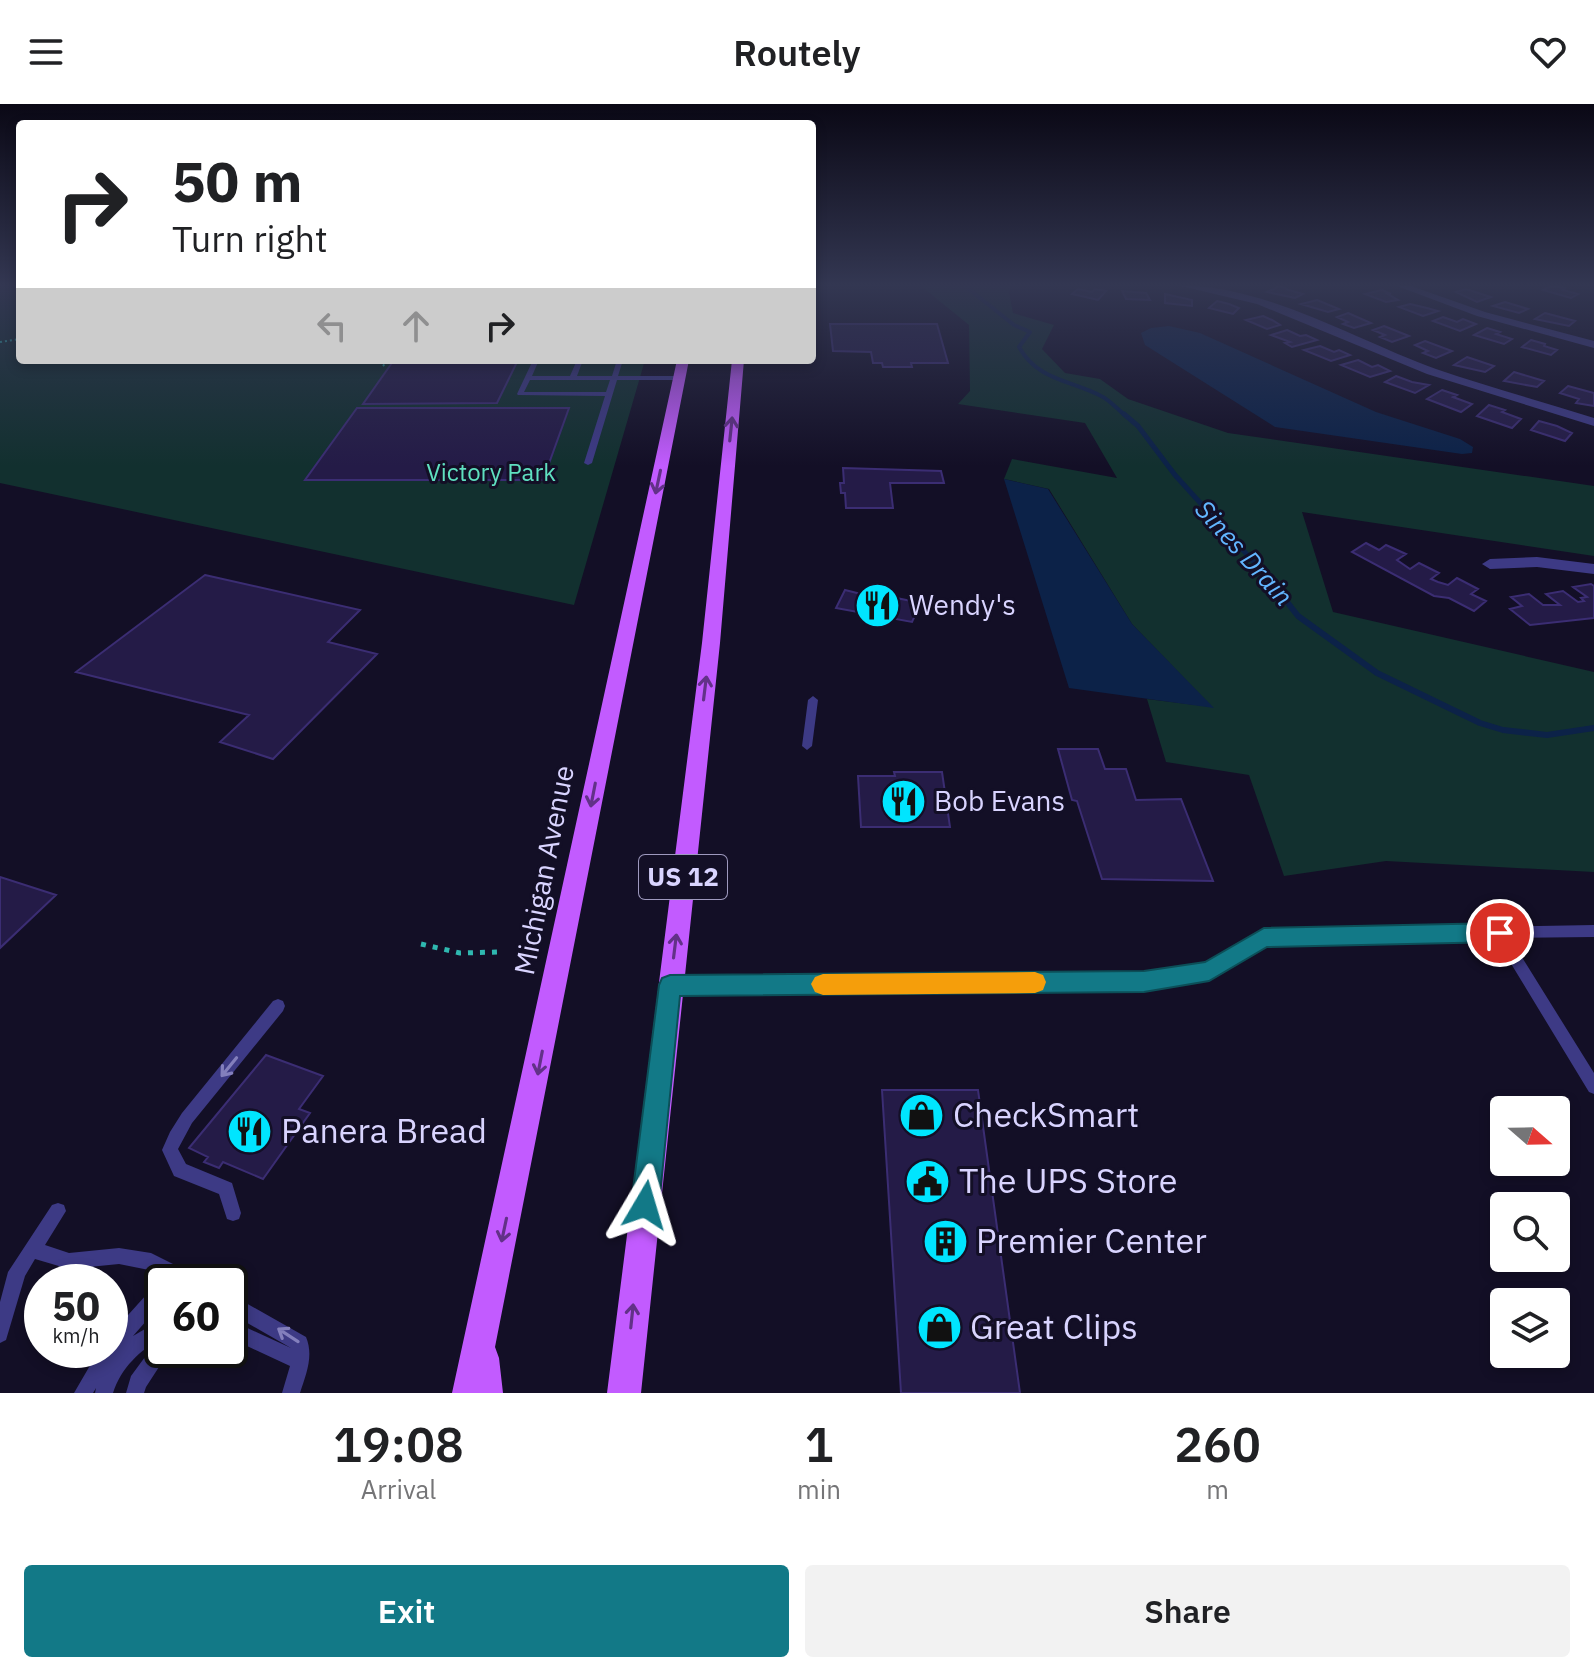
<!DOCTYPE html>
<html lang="en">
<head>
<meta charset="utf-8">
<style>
	body { margin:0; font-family:"IBM Plex Sans",sans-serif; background:#f2f2f2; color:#202124; height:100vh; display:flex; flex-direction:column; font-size:30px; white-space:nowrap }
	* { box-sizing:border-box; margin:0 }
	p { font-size:26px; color:#757577 }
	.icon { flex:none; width:44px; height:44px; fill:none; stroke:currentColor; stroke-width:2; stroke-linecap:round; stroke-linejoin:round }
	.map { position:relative; height:1289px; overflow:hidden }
	.panel { display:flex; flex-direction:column; background:#fff; flex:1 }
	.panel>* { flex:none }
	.banner { position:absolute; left:16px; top:16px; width:800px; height:244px; border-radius:8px; box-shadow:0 4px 12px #0003; background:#fff; color:#202124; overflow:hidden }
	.needle { width:52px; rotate:110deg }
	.controls { position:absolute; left:1490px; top:992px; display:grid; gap:16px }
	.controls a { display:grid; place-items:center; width:80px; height:80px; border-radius:8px; background:#fff; box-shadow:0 4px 12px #0003; font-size:40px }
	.speed { position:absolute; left:24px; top:1160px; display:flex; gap:16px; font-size:40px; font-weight:700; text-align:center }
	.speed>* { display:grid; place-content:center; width:104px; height:104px; border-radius:50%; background:#fff; box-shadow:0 4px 12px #0003; line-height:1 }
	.speed small { font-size:20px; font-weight:400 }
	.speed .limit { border:4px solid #111; border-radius:12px; background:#fff; color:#111 }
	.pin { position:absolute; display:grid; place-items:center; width:68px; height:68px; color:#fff; margin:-34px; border:4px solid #fff; border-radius:50%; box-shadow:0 2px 8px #0007 }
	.me { position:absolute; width:88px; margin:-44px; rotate:7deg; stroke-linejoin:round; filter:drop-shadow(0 0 6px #0008) }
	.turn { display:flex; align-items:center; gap:28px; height:168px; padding:0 24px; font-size:36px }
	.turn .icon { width:104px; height:104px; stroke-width:2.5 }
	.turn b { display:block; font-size:56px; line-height:68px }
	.lanes { display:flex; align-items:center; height:76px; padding:0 24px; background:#0003; justify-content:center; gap:40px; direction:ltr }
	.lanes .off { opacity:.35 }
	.eta { display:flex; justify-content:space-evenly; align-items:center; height:136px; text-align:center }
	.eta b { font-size:48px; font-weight:600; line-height:56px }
	.action { display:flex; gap:16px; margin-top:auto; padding:16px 24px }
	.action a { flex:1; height:92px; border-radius:8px; background:#127987; color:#fff; font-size:32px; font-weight:600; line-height:92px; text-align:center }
	.action a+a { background:#f2f2f2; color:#202124 }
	header { display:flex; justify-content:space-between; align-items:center; height:104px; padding:0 24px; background:#fff; font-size:36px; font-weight:600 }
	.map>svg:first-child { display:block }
	.green { fill:#12302f }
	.water { fill:#0c2248 }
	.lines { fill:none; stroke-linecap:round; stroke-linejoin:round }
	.stream-far2 { stroke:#0c2248; stroke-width:4 }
	.stream-far1 { stroke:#0c2248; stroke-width:5 }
	.stream { stroke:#0c2248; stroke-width:6 }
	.building { fill:#241b47; stroke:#3b2d73; stroke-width:2 }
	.path-far1 { stroke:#2fb8b0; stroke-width:2; stroke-dasharray:2 3; stroke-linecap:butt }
	.path { stroke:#2fb8b0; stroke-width:5; stroke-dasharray:5 7; stroke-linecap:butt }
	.lane { fill:#3d3a85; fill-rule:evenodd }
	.street { fill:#3d3a85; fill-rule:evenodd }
	.primary { fill:#c25bff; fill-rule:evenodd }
	.oneway { stroke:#623188 }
	.oneway2 { stroke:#837fbc }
	.route { fill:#127987; stroke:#0c4f58; stroke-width:2 }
	.slow { fill:#f59e0b }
	.labels { text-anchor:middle; stroke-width:6; stroke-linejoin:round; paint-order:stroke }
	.far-park-label { font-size:24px; fill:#5fe0c0; stroke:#130f26 }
	.far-water-label { font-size:26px; font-style:italic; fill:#62b6ff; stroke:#130f26 }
	.shield { fill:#130f26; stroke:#9e99be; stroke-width:2 }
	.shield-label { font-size:26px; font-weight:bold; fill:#d9d4ff }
	.poi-label { font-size:28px; fill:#d9d4ff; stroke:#130f26; text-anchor:start }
	.street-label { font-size:28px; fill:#d9d4ff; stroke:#130f26 }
	.near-poi-label { font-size:34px; fill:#d9d4ff; stroke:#130f26; text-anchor:start }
</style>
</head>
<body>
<header><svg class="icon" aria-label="menu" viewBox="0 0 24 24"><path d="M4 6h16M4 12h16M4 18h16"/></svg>Routely<svg class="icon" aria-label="heart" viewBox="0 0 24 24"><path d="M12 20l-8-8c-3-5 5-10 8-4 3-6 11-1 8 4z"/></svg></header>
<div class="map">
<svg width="1594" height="1289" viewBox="0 0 1594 1289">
	<rect width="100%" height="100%" fill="#130f26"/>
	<path class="green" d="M0,182H20V256H645L574,501L0,379Z
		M921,182H1011L1009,188L1013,209L1054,221L1042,245L1065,269L1100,275L1128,295L1228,329L1594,382V452L1302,408L1333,508L1594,568V768L1386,757L1284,772L1249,671L1166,658L1147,595L1212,603L1132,520L1049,385L1004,375L1012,355L1117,374L1085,319L958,300L970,287L969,221Z"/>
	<path class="water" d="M1169,222L1200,229L1376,308L1460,335L1473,343L1472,349L1462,350L1275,323L1145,241L1141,229L1151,224Z
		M1004,375L1048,385L1132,520L1214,604L1069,584Z"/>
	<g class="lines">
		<path class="stream-far2" d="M965,182L1014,221L1030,228L1019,243C1038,277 1071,276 1101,292C1110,296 1118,306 1126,312"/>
		<path class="stream-far1" d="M1124,310L1138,322L1175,371L1271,477"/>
		<path class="stream" d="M1269,475L1298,512L1377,569L1480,619L1503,626L1547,631L1594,624"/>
	</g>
	<path class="building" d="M1280,182L1289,186L1303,190L1295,194L1267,188Z
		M1551,182L1565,184L1563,186L1578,190L1571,194L1543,186Z
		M1078,185L1092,188L1095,185L1106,187L1098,196L1072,190Z
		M1466,185L1491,193L1477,198L1456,188Z
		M1382,186L1391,190H1388L1398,196L1386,198L1365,190Z
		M1122,187L1146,189L1150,196L1126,195Z
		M1165,190L1192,196V202L1165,199Z
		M1317,196L1339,205L1328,208L1301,200Z
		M1217,197L1229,200L1239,204L1233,210L1209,204Z
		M1505,198L1528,205L1519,209L1493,202Z
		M1410,200L1427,204L1438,207L1423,212L1399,203Z
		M1348,209L1371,219L1354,224L1343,220L1348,218L1337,213Z
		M1545,209L1575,217L1569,222L1535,215Z
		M1263,212L1272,216L1280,221L1267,225L1246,216Z
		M1443,213L1457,218L1463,215L1476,220L1460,227L1433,217Z
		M830,220H937L948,259H911L912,263H883L882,259H873L871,248L833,247Z
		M1384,222L1409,232L1392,238L1380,233L1385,231L1373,226Z
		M1487,224L1500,228L1496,230L1512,235L1504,240L1474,231Z
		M1287,226L1300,232L1306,231L1317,236L1292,243L1285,239L1290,238L1271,231Z
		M1531,236L1545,240L1544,242L1557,246L1551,251L1522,243Z
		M1425,237L1452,247L1436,254L1423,249L1428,247L1415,241Z
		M1320,242L1334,248L1339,246L1350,251L1331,257L1304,246Z
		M1467,253L1494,262L1485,268L1454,261Z
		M394,256H518L497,299L363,300Z
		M1358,256L1372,263L1378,261L1390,267L1370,273L1341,261Z
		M1514,268L1544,277L1537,283L1504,277Z
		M1396,272L1412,278L1429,281L1415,289L1385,278Z
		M1568,282L1594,289V302L1576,299L1579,295L1560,289Z
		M1442,286L1457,291L1453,293L1472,300L1461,308L1427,295Z
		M1489,301L1505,306L1502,308L1521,315L1512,324L1477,312Z
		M357,304H569L543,376H305Z
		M1539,317L1557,322L1572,329L1565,337L1531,326Z
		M843,364L941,367L944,379H890L893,404H846L845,389H841L840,379H844Z
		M1366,439L1379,446L1386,441L1406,450L1397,456L1410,465L1419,459L1439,469L1431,475L1438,478L1448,481L1457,474L1478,485L1471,490L1486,497L1474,507L1449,494L1434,492L1352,448Z
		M205,471L360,506L328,538L377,550L273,655L220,638L249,611L76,568Z
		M1591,480L1594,482V514L1530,521L1510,505L1522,502L1511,493L1529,490L1543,501H1560L1546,490L1563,487L1578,498L1584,497L1581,494L1587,493L1573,483Z
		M845,486L861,490L862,487L921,499L912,518L836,504Z
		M1058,645H1098L1105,665H1126L1136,696L1181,695L1213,777L1102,775L1077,697L1072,696Z
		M894,668H942L950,723H861L858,672H895Z
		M0,773L56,791L0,844Z
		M266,951L323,972L299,1005L310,1009L263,1075L223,1058L219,1064L204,1058L208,1053L189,1044Z
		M882,986H978L1020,1289H901Z"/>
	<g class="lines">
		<path class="path-far1" d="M0,238L20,235
			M103,257L115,256
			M383,262L388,256"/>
		<path class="path" d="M421,840L460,849L497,848"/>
		<path class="lane" d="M533,256H539L532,272H570L577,256H583L577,272H612L617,256H623L618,272H679L682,274L679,276H617L592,359L588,361L584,359L605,292L518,291L517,290ZM530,276H610L606,288H524Z
			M813,592L818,596L812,642L807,646L802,642L808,596Z
			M1594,821V833L1510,834L1594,969V990L1589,988L1496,835L1266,839L1209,873L1144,883L671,887L666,885L664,881L666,877L671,875L1144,871L1207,861L1264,827Z
			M278,895L283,897L285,902L283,907L192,1019L178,1045L186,1060L232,1079L241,1109L239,1115L233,1117L227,1115L219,1090L174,1072L162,1046L170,1028L182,1009L273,897Z
			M58,1099L64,1101L66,1107L45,1141L69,1149L119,1144L151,1149L197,1172L200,1178H173L149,1166L119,1160L69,1165L35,1155L25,1172L6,1236L0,1239V1198L8,1168L52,1101Z
			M162,1177L164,1178H162V1199L133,1232L162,1215V1234C140,1246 121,1264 113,1289H95L96,1284L93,1289H74L99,1246H110V1231L156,1180Z
			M230,1190L306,1233C314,1252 306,1270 300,1289H282L290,1262L230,1234V1216L291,1244L230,1209Z
			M162,1235V1246H170L146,1283L144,1289H126L131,1272L156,1238Z"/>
		<path class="street" d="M1181,182C1261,179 1360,238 1436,265C1488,283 1541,297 1594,314V322L1427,270L1257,200Z
			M1397,182H1411L1485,208L1594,237V244L1477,212Z
			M1537,453L1594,460V470L1537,463L1490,465L1482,460L1490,455Z"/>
		<path class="primary" d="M677,256H689L495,1243L499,1254L503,1289H452Z
			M732,256H744L720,539L641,1289H607L702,539Z"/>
	</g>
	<defs><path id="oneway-shaft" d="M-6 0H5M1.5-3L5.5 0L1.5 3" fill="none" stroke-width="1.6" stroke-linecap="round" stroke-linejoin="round" transform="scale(2)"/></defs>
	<g class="oneway">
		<use href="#oneway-shaft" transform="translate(731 325) rotate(-84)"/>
		<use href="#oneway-shaft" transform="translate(658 378) rotate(102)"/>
		<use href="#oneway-shaft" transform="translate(705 584) rotate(-83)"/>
		<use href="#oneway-shaft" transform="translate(593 691) rotate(101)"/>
		<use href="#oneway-shaft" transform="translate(675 842) rotate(-83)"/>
		<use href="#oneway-shaft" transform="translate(540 959) rotate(101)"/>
		<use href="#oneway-shaft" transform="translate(504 1126) rotate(102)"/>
		<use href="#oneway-shaft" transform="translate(632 1212) rotate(-84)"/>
	</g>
	<g class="oneway2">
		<use href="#oneway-shaft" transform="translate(229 963) rotate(129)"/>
		<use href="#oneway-shaft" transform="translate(288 1231) rotate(-147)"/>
	</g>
	<linearGradient id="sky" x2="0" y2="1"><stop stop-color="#0a0815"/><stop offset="0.5" stop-color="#333752"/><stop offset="1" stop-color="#333752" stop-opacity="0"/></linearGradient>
	<rect width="1594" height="362" fill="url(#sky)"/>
	<path class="route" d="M1500,819L1507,822L1511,829L1507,836L1500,838L1267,843L1209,877L1144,888L680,892L659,1101L655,1110L645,1114L635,1110L631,1101L659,881L662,874L670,871L1144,867L1205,858L1264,824Z"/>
	<path class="slow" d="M1035,868L1043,871L1046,878L1043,886L1035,889L823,891L815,888L811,880L815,873L823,870Z"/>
	<defs>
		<symbol id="restaurant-disc" viewBox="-11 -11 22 22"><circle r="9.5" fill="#00e5ff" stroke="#130f26"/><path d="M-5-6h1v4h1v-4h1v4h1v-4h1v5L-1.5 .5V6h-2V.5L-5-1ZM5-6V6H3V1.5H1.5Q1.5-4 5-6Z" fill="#111"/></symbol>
		<symbol id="shop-disc" viewBox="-11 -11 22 22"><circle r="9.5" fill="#00e5ff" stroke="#130f26"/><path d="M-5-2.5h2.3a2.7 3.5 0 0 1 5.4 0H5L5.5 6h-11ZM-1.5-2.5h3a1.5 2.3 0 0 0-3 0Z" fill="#111"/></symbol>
		<symbol id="civic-disc" viewBox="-11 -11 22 22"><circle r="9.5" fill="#00e5ff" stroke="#130f26"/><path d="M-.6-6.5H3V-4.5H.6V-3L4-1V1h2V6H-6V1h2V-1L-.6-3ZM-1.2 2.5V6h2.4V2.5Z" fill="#111"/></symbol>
		<symbol id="building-disc" viewBox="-11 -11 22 22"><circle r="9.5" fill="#00e5ff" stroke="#130f26"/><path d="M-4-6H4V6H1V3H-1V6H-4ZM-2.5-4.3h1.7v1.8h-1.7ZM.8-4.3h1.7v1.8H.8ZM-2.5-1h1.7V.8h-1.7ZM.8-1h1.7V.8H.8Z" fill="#111"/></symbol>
	</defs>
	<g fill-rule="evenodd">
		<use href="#restaurant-disc" x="852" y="476" width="51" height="51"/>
		<use href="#restaurant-disc" x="878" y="672" width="51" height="51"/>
		<use href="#shop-disc" x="896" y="986" width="51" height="51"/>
		<use href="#restaurant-disc" x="224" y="1002" width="51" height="51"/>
		<use href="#civic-disc" x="902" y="1052" width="51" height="51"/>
		<use href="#building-disc" x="920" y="1112" width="51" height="51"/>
		<use href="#shop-disc" x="914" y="1198" width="51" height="51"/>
	</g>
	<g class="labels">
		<g class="far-park-label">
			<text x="491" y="377">Victory Park</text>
		</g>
		<g class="far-water-label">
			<text transform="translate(1244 449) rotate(48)" y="9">Sines Drain</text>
		</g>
		<rect class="shield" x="639" y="751" width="88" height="44" rx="6"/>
		<g class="shield-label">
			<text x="683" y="782">US 12</text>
		</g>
		<g class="poi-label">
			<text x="909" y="511">Wendy's</text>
			<text x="934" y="707">Bob Evans</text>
		</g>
		<g class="street-label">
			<text transform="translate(544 766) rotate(-79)" y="10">Michigan Avenue</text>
		</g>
		<g class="near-poi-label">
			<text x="953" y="1023">CheckSmart</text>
			<text x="281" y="1039">Panera Bread</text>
			<text x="959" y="1089">The UPS Store</text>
			<text x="976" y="1149">Premier Center</text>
			<text x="970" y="1235">Great Clips</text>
		</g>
	</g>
</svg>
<div class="controls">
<a><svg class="needle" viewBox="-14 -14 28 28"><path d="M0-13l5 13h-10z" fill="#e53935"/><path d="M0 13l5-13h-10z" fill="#757577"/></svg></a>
<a><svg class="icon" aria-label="search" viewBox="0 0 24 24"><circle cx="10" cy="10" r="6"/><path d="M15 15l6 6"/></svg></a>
<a><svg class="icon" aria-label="layers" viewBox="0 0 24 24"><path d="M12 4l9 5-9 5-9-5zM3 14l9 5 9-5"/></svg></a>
</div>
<div class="speed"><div>50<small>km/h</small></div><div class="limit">60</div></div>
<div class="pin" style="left:1500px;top:829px;background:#d93025"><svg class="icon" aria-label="arrive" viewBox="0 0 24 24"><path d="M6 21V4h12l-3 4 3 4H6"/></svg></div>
<svg class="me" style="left:645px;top:1101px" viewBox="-20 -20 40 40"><path d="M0-17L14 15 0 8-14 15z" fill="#127987" stroke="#fff" stroke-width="4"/></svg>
<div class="banner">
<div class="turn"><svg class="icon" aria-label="right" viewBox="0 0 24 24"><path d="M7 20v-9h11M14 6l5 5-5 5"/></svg><div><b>50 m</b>Turn right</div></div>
<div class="lanes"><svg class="icon off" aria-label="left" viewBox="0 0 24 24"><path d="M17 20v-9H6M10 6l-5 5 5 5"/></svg><svg class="icon off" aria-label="ahead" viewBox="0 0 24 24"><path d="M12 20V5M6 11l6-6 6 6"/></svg><svg class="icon" aria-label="right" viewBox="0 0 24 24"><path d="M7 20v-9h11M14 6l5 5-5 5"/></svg></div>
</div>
</div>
<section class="panel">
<div class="eta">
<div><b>19:08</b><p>Arrival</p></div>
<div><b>1</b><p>min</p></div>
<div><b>260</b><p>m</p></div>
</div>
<div class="action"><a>Exit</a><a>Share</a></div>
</section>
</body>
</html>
